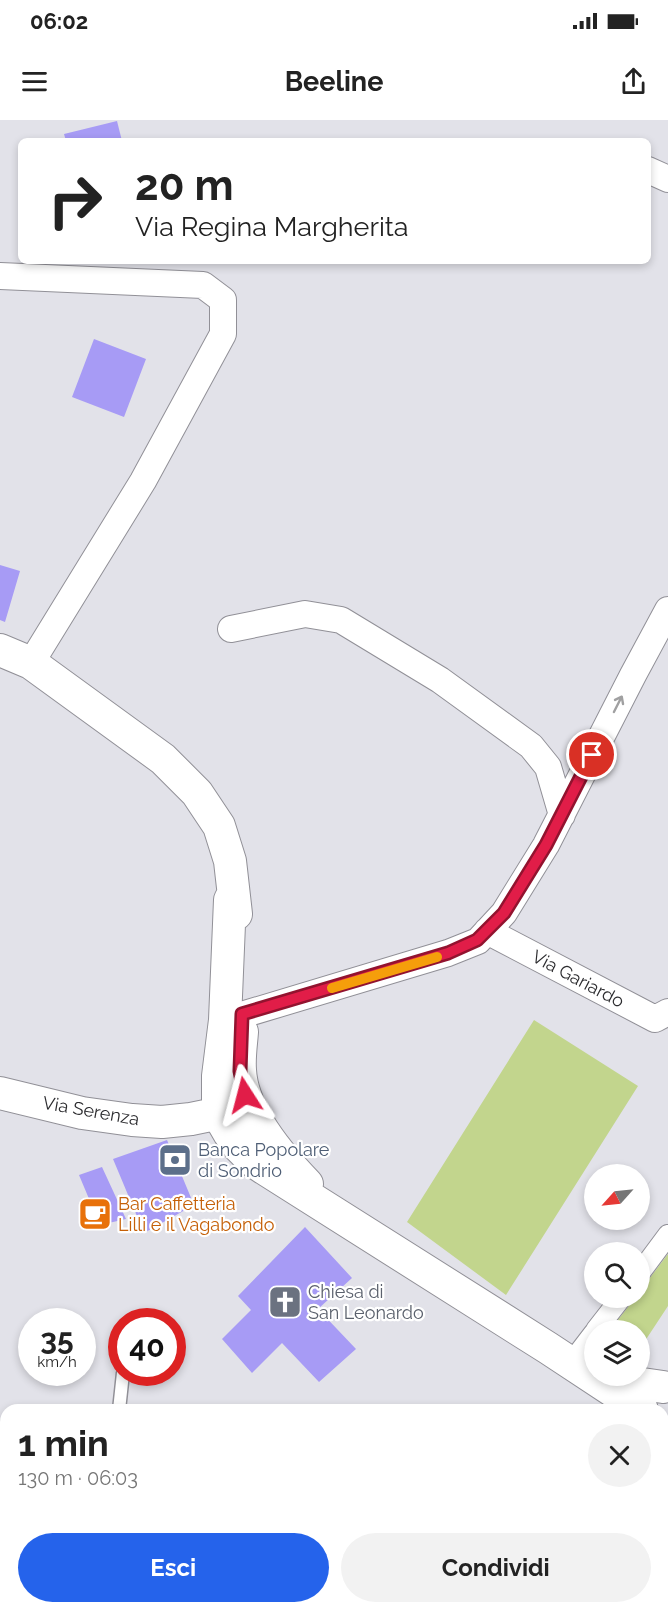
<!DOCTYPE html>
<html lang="it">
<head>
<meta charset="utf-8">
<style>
	body { margin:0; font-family:Raleway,sans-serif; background:#f2f2f2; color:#222; height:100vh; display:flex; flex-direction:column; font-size:22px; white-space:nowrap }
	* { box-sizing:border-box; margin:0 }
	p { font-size:20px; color:#767676 }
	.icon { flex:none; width:33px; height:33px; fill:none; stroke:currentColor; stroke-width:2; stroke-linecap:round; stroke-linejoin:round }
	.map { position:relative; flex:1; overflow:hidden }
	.details { position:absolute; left:0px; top:1284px; width:669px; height:210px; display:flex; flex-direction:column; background:#fff; border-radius:18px 18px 0 0; box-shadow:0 3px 9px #0003 }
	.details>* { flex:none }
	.top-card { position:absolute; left:18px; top:18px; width:633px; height:126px; border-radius:9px; box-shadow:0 3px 9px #0003; background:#fff; color:#222; overflow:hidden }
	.needle { width:39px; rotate:243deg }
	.buttons { position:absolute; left:584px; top:1044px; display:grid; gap:12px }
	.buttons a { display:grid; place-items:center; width:66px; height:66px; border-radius:50%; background:#fff; box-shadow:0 3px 9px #0003; font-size:30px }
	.speed { position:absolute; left:18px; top:1188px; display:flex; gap:12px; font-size:30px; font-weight:700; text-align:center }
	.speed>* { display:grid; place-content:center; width:78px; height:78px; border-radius:50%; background:#fff; box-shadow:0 3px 9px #0003; line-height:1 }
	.speed small { font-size:15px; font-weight:400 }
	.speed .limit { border:9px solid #d22; background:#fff; color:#111 }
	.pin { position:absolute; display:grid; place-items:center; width:51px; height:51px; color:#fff; margin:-26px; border:3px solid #fff; border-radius:50%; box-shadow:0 2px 6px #0007 }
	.me { position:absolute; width:66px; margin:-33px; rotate:351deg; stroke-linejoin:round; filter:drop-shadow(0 0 4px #0008) }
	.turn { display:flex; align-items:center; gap:21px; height:126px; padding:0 18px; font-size:27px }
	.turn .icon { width:78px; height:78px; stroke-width:2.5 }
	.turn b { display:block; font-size:42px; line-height:51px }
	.round { display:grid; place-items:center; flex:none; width:63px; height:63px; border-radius:32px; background:#f2f2f2 }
	.overview { display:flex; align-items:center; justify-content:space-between; height:102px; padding:0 18px }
	h1 { font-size:36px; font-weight:700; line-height:45px }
	.cta { display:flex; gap:12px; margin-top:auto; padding:12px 18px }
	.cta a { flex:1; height:69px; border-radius:36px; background:#2563eb; color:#fff; font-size:24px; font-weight:700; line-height:69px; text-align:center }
	.cta a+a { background:#f2f2f2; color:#222 }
	.status { display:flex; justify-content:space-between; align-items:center; height:42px; padding:0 30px; background:#fff; direction:ltr }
	.status svg { height:16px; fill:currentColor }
	header { display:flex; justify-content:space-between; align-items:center; height:78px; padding:0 18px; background:#fff; font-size:27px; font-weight:700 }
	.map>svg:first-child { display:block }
	.green { fill:#c2d58d }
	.building { fill:#a79bf5 }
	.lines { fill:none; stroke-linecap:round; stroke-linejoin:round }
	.service-casing { stroke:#919097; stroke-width:15 }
	.pedestrian-casing { stroke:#919097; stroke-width:22 }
	.minor-casing { stroke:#919097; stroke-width:28 }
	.tertiary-casing { stroke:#919097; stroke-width:34 }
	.path { stroke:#a4a4a9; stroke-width:4; stroke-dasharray:6 3; stroke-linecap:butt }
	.service { stroke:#fff; stroke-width:12 }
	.pedestrian { stroke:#fff; stroke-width:20 }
	.minor { stroke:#fff; stroke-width:26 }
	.tertiary { stroke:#fff; stroke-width:32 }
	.oneway { stroke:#a0a0a1 }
	.route-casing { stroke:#92132f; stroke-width:15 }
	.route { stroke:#e11d48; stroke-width:10 }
	.slow { stroke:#f59e0b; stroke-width:10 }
	.labels { text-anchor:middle; stroke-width:4.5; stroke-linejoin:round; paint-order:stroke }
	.street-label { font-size:18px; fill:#2c2c2f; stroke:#fff }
	.service-label { font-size:18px; fill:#4e5e75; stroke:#fff; text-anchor:start }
	.food-label { font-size:18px; fill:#c56008; stroke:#fff; text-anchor:start }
	.worship-label { font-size:18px; fill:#5b616d; stroke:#fff; text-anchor:start }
</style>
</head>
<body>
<div class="status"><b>06:02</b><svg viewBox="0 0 49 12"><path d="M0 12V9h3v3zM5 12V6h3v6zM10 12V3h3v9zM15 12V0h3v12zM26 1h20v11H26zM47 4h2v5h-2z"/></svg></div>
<header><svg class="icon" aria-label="menu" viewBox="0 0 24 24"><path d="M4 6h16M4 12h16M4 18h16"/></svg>Beeline<svg class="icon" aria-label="share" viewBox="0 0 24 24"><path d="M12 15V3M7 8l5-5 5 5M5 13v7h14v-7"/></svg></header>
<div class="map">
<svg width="668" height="1494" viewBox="0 0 668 1494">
	<rect width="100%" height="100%" fill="#e2e2e9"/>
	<path class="green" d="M534,900L638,966L506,1175L407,1102Z
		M668,1134V1186L639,1230V1210H610L635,1178H639V1172Z"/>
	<path class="building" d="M117,1L122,21H66L64,14Z
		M94,219L146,239L124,297L72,277Z
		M0,445L20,451L5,502L0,500Z
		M167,1020L194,1085L144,1113L113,1039Z
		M102,1047L126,1099L100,1105L79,1055Z
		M305,1107L352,1158L318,1189L356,1229L319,1262L282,1223L252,1253L222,1219L251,1190L238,1176Z"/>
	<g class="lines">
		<defs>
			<path id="service" d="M119,1290L123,1253
				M99,1494V1488"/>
			<path id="pedestrian" d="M639,1154L668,1115
				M596,1210L621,1178
				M571,1243L594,1213"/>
			<path id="minor" d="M648,50L668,59
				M0,156L203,165L223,180V214L143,361L31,543
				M231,509L305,494L341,500L440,560L531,626L548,647L562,695
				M487,811L655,899L668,892
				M225,900L448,833L478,821L504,793L546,725L633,555L668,490"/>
			<path id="tertiary" d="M0,530L31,543L163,639L197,673L219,706L230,741L236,794
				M233,774L230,780L225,900L218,956V994L229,1013L239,1027L253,1041L265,1049L548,1228L642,1290
				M242,912C241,925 239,937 240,950C242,991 279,1035 307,1064
				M0,973L82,993L132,1000L162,1002L191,999L225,992L237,995
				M601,1258L663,1267
				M663,1331L668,1354
				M665,1494L668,1468"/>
		</defs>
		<use href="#service" class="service-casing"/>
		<use href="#pedestrian" class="pedestrian-casing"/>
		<use href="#minor" class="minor-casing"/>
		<use href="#tertiary" class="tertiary-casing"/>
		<path class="path" d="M465,1494L467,1488"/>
		<use href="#service" class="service"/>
		<use href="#pedestrian" class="pedestrian"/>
		<use href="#minor" class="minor"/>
		<use href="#tertiary" class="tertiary"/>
	</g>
	<defs><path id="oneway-shaft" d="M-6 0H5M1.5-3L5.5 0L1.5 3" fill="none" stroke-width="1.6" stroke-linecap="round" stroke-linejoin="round" transform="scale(1.5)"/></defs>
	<use class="oneway" href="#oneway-shaft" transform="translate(618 584) rotate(-63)"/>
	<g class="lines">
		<defs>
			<path id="route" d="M245,975L240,951L242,894L448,833L477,820L504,793L546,725L592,635"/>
		</defs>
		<use href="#route" class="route-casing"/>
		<use href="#route" class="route"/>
		<path class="slow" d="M332,868L437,837"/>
	</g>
	<defs>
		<symbol id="bank-square" viewBox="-11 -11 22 22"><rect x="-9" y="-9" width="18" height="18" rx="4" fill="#5c6f8a" stroke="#fff"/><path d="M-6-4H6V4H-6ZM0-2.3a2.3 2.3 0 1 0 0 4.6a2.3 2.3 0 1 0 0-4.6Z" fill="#fff"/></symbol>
		<symbol id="cafe-square" viewBox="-11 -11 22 22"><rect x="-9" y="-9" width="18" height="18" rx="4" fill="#e8710a" stroke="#fff"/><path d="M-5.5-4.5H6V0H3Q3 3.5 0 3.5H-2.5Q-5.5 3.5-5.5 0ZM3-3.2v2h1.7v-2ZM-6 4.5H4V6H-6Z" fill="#fff"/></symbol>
		<symbol id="church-square" viewBox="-11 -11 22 22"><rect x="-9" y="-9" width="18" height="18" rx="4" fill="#6b7280" stroke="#fff"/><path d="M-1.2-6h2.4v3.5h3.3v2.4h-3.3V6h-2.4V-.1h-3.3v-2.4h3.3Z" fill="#fff"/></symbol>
	</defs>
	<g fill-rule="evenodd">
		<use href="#bank-square" x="156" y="1021" width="38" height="38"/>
		<use href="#cafe-square" x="76" y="1075" width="38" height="38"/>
		<use href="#church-square" x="266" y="1163" width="38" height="38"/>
	</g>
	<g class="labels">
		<g class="street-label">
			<text transform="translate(578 859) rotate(28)" y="6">Via Gariardo</text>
			<text transform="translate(91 991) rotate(10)" y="6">Via Serenza</text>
		</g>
		<g class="service-label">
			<text x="198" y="1036">Banca Popolare<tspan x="198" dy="21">di Sondrio</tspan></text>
		</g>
		<g class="food-label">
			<text x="118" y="1090">Bar Caffetteria<tspan x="118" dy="21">Lilli e il Vagabondo</tspan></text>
		</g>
		<g class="worship-label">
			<text x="308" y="1178">Chiesa di<tspan x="308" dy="21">San Leonardo</tspan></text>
		</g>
	</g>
</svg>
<div class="buttons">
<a><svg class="needle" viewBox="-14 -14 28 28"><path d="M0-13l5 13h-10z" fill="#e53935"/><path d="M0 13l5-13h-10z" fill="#767676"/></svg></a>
<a><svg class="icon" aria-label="search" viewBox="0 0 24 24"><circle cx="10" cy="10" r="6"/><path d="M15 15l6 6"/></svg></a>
<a><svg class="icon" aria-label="layers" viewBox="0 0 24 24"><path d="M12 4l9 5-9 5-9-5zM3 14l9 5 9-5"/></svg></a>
</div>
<div class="speed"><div>35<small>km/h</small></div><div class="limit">40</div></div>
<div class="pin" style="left:592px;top:635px;background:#d93025"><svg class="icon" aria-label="arrive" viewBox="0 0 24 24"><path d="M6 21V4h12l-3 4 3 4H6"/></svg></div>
<svg class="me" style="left:245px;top:975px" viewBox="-20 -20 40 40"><path d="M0-17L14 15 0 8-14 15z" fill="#e11d48" stroke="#fff" stroke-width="4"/></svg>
<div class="top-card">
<div class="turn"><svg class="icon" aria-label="right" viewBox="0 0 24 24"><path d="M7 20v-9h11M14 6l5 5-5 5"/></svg><div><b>20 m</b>Via Regina Margherita</div></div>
</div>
<section class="details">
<div class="overview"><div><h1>1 min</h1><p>130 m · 06:03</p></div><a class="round"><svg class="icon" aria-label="close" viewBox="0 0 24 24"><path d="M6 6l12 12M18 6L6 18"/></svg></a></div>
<div class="cta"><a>Esci</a><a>Condividi</a></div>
</section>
</div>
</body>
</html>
